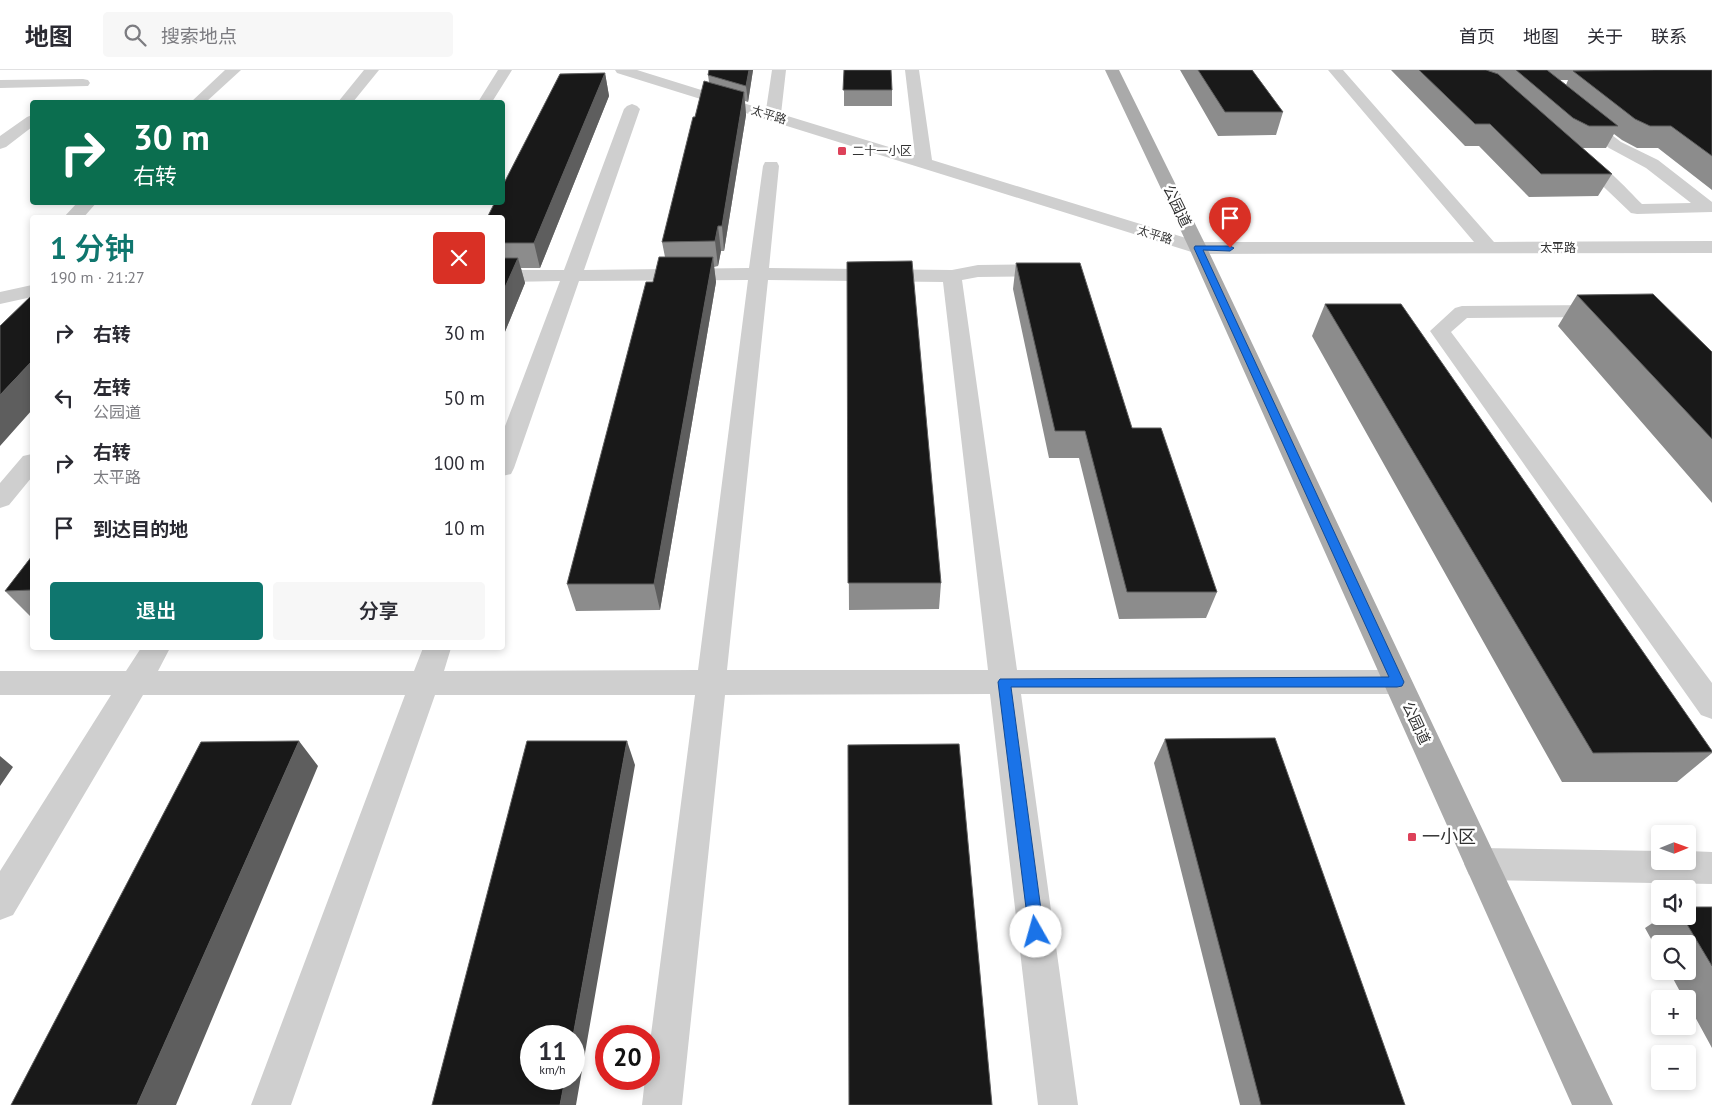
<!DOCTYPE html>
<html lang="zh">
<head>
<meta charset="utf-8">
<style>
	body { margin:0; font-family:"PT Sans","Noto Sans SC",sans-serif; background:#f7f7f7; color:#2b2b33; height:100vh; display:flex; flex-direction:column; font-size:19px; white-space:nowrap }
	* { box-sizing:border-box; margin:0 }
	p { font-size:16px; color:#7c7c81 }
	.icon { flex:none; width:28px; height:28px; fill:none; stroke:currentColor; stroke-width:2; stroke-linecap:round; stroke-linejoin:round }
	.map { position:relative; flex:1; overflow:hidden }
	.side { position:absolute; left:30px; top:145px; width:475px; height:435px; display:flex; flex-direction:column; background:#fff; border-radius:5px; box-shadow:0 2px 8px #0003 }
	.side>* { flex:none }
	.hud { position:absolute; left:30px; top:30px; width:475px; height:105px; border-radius:5px; box-shadow:0 2px 8px #0003; background:#0b6e4f; color:#fff; overflow:hidden }
	.needle { width:32px; rotate:89deg }
	.controls { position:absolute; left:1651px; top:755px; display:grid; gap:10px }
	.controls a { display:grid; place-items:center; width:45px; height:45px; border-radius:5px; background:#fff; box-shadow:0 2px 8px #0003; font-size:25px }
	.speed { position:absolute; left:520px; top:955px; display:flex; gap:10px; font-size:25px; font-weight:700; text-align:center }
	.speed>* { display:grid; place-content:center; width:65px; height:65px; border-radius:50%; background:#fff; box-shadow:0 2px 8px #0003; line-height:1 }
	.speed small { font-size:12px; font-weight:400 }
	.speed .limit { border:8px solid #d22; background:#fff; color:#111 }
	.pin { position:absolute; display:grid; place-items:center; width:42px; height:42px; color:#fff; margin:-51px -21px; border-radius:50% 50% 50% 0; rotate:-45deg; box-shadow:0 0 5px #0007 }
	.pin .icon { rotate:45deg }
	.me { position:absolute; width:55px; margin:-28px; rotate:353deg; stroke-linejoin:round; filter:drop-shadow(0 0 4px #0008) }
	.turn { display:flex; align-items:center; gap:18px; height:105px; padding:0 20px; font-size:22px }
	.turn .icon { width:65px; height:65px; stroke-width:2.5 }
	.turn b { display:block; font-size:35px; line-height:42px }
	.round { display:grid; place-items:center; flex:none; width:52px; height:52px; border-radius:5px; background:#f7f7f7 }
	.head { display:flex; align-items:center; justify-content:space-between; height:85px; padding:0 20px }
	h1 { font-size:30px; font-weight:600; line-height:38px; color:#0f766e }
	.cta { display:flex; gap:10px; margin-top:auto; padding:10px 20px }
	.cta a { flex:1; height:58px; border-radius:5px; background:#0f766e; color:#fff; font-size:20px; font-weight:600; line-height:58px; text-align:center }
	.cta a+a { background:#f7f7f7; color:#2b2b33 }
	ul { padding:0; list-style:none }
	li { display:flex; align-items:center; gap:15px; height:65px; padding:0 20px }
	li div { flex:1 }
	li b { display:block; font-size:19px }
	li em { font-style:normal }
	header { display:flex; align-items:center; gap:30px; box-sizing:border-box; height:70px; padding:0 25px; background:#fff; border-bottom:1px solid #e1e1e2 }
	header strong { font-size:24px }
	nav { display:flex; gap:28px; margin-inline-start:auto; font-size:18px }
	.search { width:350px; height:45px; background:#f7f7f7; display:flex; align-items:center; gap:12px; box-sizing:border-box; padding:0 18px; border-radius:5px; color:#7c7c81; font-size:19px }
	.map>svg:first-child { display:block }
	.lines { fill:none; stroke-linecap:round; stroke-linejoin:round }
	.minor { fill:#cfcfcf; fill-rule:evenodd }
	.major { fill:#aaa; fill-rule:evenodd }
	.wall { fill:#8c8c8c; fill-rule:evenodd }
	.shaded-wall { fill:#5e5e5e }
	.building { fill:#191919; stroke:#5e5e5e }
	.route { fill:#1a73e8; stroke:#114b97 }
	.poi-dot { fill:#dd4159; stroke:#fff; stroke-width:2 }
	.labels { text-anchor:middle; stroke-width:5; stroke-linejoin:round; paint-order:stroke }
	.far-street-label { font-size:12px; fill:#323232; stroke:#fff }
	.far-poi-label { font-size:12px; fill:#323232; stroke:#fff; text-anchor:start }
	.street-label { font-size:15px; fill:#323232; stroke:#fff }
	.near-poi-label { font-size:18px; fill:#323232; stroke:#fff; text-anchor:start }
</style>
</head>
<body>
<header>
<strong>地图</strong>
<div class="search"><svg class="icon" aria-label="search" viewBox="0 0 24 24"><circle cx="10" cy="10" r="6"/><path d="M15 15l6 6"/></svg>搜索地点</div>
<nav><a>首页</a><a>地图</a><a>关于</a><a>联系</a></nav>
</header>
<div class="map">
<svg width="1712" height="1035" viewBox="0 0 1712 1035">
	<rect width="100%" height="100%" fill="#fff"/>
	<g class="lines">
		<path class="minor" d="M225,0H241L206,32H191Z
			M364,0H379L353,32H338Z
			M498,0H512L492,32H478Z
			M615,0H637L766,40L772,0H786L781,44L915,85L905,0H919L932,90L1199,172H1474L1328,0H1343L1494,172L1712,171V183L1198,184L617,3Z
			M83,9L88,10L90,13L88,16L0,18V10Z
			M632,34L637,36L640,39L584,200L749,198L763,96L765,92H777L779,96L769,198L952,200L978,195L1052,194L1059,196L1062,200L1059,204L1052,206L978,207L962,210L1017,600H1397L1408,603L1412,612L1408,621L1397,624H1021L1078,1035H1038L990,624L725,625L682,1035H642L645,1009H649V980L695,625H435L291,1035H251L405,625H143L13,845L0,850V801L111,625H0V601H126L141,578H170L158,601H414L423,578H451L444,601L698,600L748,210L579,211L514,398L511,404L502,406V364L560,211L502,212V200H564L624,39L627,36ZM768,210L943,212L988,600H727Z
			M1581,43L1586,45L1621,72L1658,90L1712,132V142L1637,144L1631,143L1585,99L1571,88L1573,84C1593,79 1627,120 1642,134L1691,133L1646,98L1609,78L1576,51L1573,48L1576,45Z
			M32,45V57L6,77L0,79V66L27,47Z
			M78,132H97L83,148H63Z
			M32,215V227L0,234V222Z
			M1603,235L1610,237L1613,241L1610,245L1603,247L1467,248L1451,262L1712,613V649L1701,645L1430,261L1455,238L1462,236Z
			M32,384V407L9,435L0,438V413L23,386Z
			M1481,778L1660,781V791H1688V781L1712,782V814L1481,810L1469,805L1464,794L1469,783Z"/>
		<path class="major" d="M1105,0H1119L1207,178L1613,1035H1572L1189,178Z"/>
	</g>
	<path class="wall" d="M709,0H753L748,32L745,31L746,45L724,181H721L718,196L714,197L716,212L660,540L576,541L567,514L653,212L665,187L662,172L695,47L709,12L708,5Z
		M844,0L892,20V36H844Z
		M1180,0H1252L1283,42L1276,65L1218,66Z
		M1391,0H1712V120L1658,78H1637L1622,70L1614,64L1606,78H1582L1612,104L1598,126L1529,127L1479,76H1465ZM1560,10H1568L1566,15Z
		M605,3L609,26L540,198H521L525,213L502,269V148Z
		M847,192L941,513L939,539L849,540Z
		M1016,193L1132,358L1217,522L1206,548L1119,549L1079,388H1049L1013,219Z
		M1577,225L1712,282V433L1558,256Z
		M1325,234L1712,681V683L1677,712H1562L1312,266Z
		M32,486V547H31L5,521Z
		M1165,669L1405,1035H1240L1154,693Z
		M1712,837V978L1688,934V929H1684L1669,901H1688V874H1660V885L1645,858L1663,846H1688Z"/>
	<path class="shaded-wall" d="M749,0H753L748,32L746,16Z
		M605,3L609,26L540,198L534,173Z
		M744,22L746,45L724,181L722,156Z
		M718,156L721,181L718,196L715,171Z
		M713,187L716,212L660,540L654,514Z
		M518,188L525,213L502,269V224Z
		M32,291V340L0,376V325Z
		M299,671L318,696L176,1035H137Z
		M627,671L635,695L576,1035H560L565,1009H574V966H573Z
		M0,686L13,697L0,716Z"/>
	<path class="building" d="M709,0H749L746,16L708,5Z
		M844,0H891L892,20H843Z
		M1198,0H1252L1283,42H1225Z
		M1419,0H1486L1498,4L1612,104H1541L1490,54H1475Z
		M1516,0H1547L1618,56H1589L1573,48Z
		M1656,0H1712V86L1671,56H1650L1635,49L1573,1Z
		M605,3L534,173H502V148H487L495,132H502V117L560,4Z
		M704,11L744,22L722,156H718L715,171L662,172L693,47H695Z
		M659,187H713L654,514H567L646,212H653Z
		M502,188H518L502,224Z
		M912,191L941,513H848L847,192Z
		M1016,193H1080L1132,358H1161L1217,522H1127L1085,361H1055Z
		M1653,224L1712,282V369L1577,225Z
		M32,225V291L0,325V256Z
		M1325,234H1401L1712,681V682L1593,683Z
		M32,486V520L5,521Z
		M1275,668L1405,1035H1261L1165,669Z
		M299,671L137,1035H11L201,672Z
		M527,671H627L573,966H531V1009H565L560,1035H432Z
		M959,674L992,1035H849L848,675Z
		M1688,837H1712V896L1682,846H1688Z"/>
	<path class="route" d="M1195,176H1230L1234,178L1230,181L1203,180L1404,612L1402,616L1397,617H1011L1044,862L1041,867L1036,869L1031,867L1029,862L998,612L1000,609L1389,607L1194,178Z"/>
	<g class="poi-dot">
		<rect x="837" y="76" width="10" height="10" rx="2.5"/>
		<rect x="1407" y="762" width="10" height="10" rx="2.5"/>
	</g>
	<g class="labels">
		<g class="far-street-label">
			<text transform="translate(769 45) rotate(17)" y="4">太平路</text>
			<text transform="translate(1155 165) rotate(17)" y="4">太平路</text>
			<text x="1558" y="182">太平路</text>
		</g>
		<g class="far-poi-label">
			<text x="852" y="85">二十一小区</text>
		</g>
		<g class="street-label">
			<text transform="translate(1177 136) rotate(64)" y="5">公园道</text>
			<text transform="translate(1416 653) rotate(65)" y="5">公园道</text>
		</g>
		<g class="near-poi-label">
			<text x="1422" y="773">一小区</text>
		</g>
	</g>
</svg>
<div class="controls">
<a><svg class="needle" viewBox="-14 -14 28 28"><path d="M0-13l5 13h-10z" fill="#e53935"/><path d="M0 13l5-13h-10z" fill="#7c7c81"/></svg></a>
<a><svg class="icon" aria-label="sound" viewBox="0 0 24 24"><path d="M4 9h4l5-4v14l-5-4H4zM17 9q2 3 0 6"/></svg></a>
<a><svg class="icon" aria-label="search" viewBox="0 0 24 24"><circle cx="10" cy="10" r="6"/><path d="M15 15l6 6"/></svg></a>
<a>+</a>
<a>−</a>
</div>
<div class="speed"><div>11<small>km/h</small></div><div class="limit">20</div></div>
<div class="pin" style="left:1230px;top:178px;background:#d93025"><svg class="icon" aria-label="arrive" viewBox="0 0 24 24"><path d="M6 21V4h12l-3 4 3 4H6"/></svg></div>
<svg class="me" style="left:1036px;top:862px" viewBox="-20 -20 40 40"><circle r="19" fill="#fff"/><path d="M0-13L10 11 0 6-10 11z" fill="#1a73e8"/></svg>
<div class="hud">
<div class="turn"><svg class="icon" aria-label="right" viewBox="0 0 24 24"><path d="M7 20v-9h11M14 6l5 5-5 5"/></svg><div><b>30 m</b>右转</div></div>
</div>
<section class="side">
<div class="head"><div><h1>1 分钟</h1><p>190 m · 21:27</p></div><a class="round" style="background:#d93025;color:#fff"><svg class="icon" aria-label="close" viewBox="0 0 24 24"><path d="M6 6l12 12M18 6L6 18"/></svg></a></div>
<ul>
<li><svg class="icon" aria-label="right" viewBox="0 0 24 24"><path d="M7 20v-9h11M14 6l5 5-5 5"/></svg><div><b>右转</b></div><em>30 m</em></li>
<li><svg class="icon" aria-label="left" viewBox="0 0 24 24"><path d="M17 20v-9H6M10 6l-5 5 5 5"/></svg><div><b>左转</b><p>公园道</p></div><em>50 m</em></li>
<li><svg class="icon" aria-label="right" viewBox="0 0 24 24"><path d="M7 20v-9h11M14 6l5 5-5 5"/></svg><div><b>右转</b><p>太平路</p></div><em>100 m</em></li>
<li><svg class="icon" aria-label="arrive" viewBox="0 0 24 24"><path d="M6 21V4h12l-3 4 3 4H6"/></svg><div><b>到达目的地</b></div><em>10 m</em></li>
</ul>
<div class="cta"><a>退出</a><a>分享</a></div>
</section>
</div>
</body>
</html>
